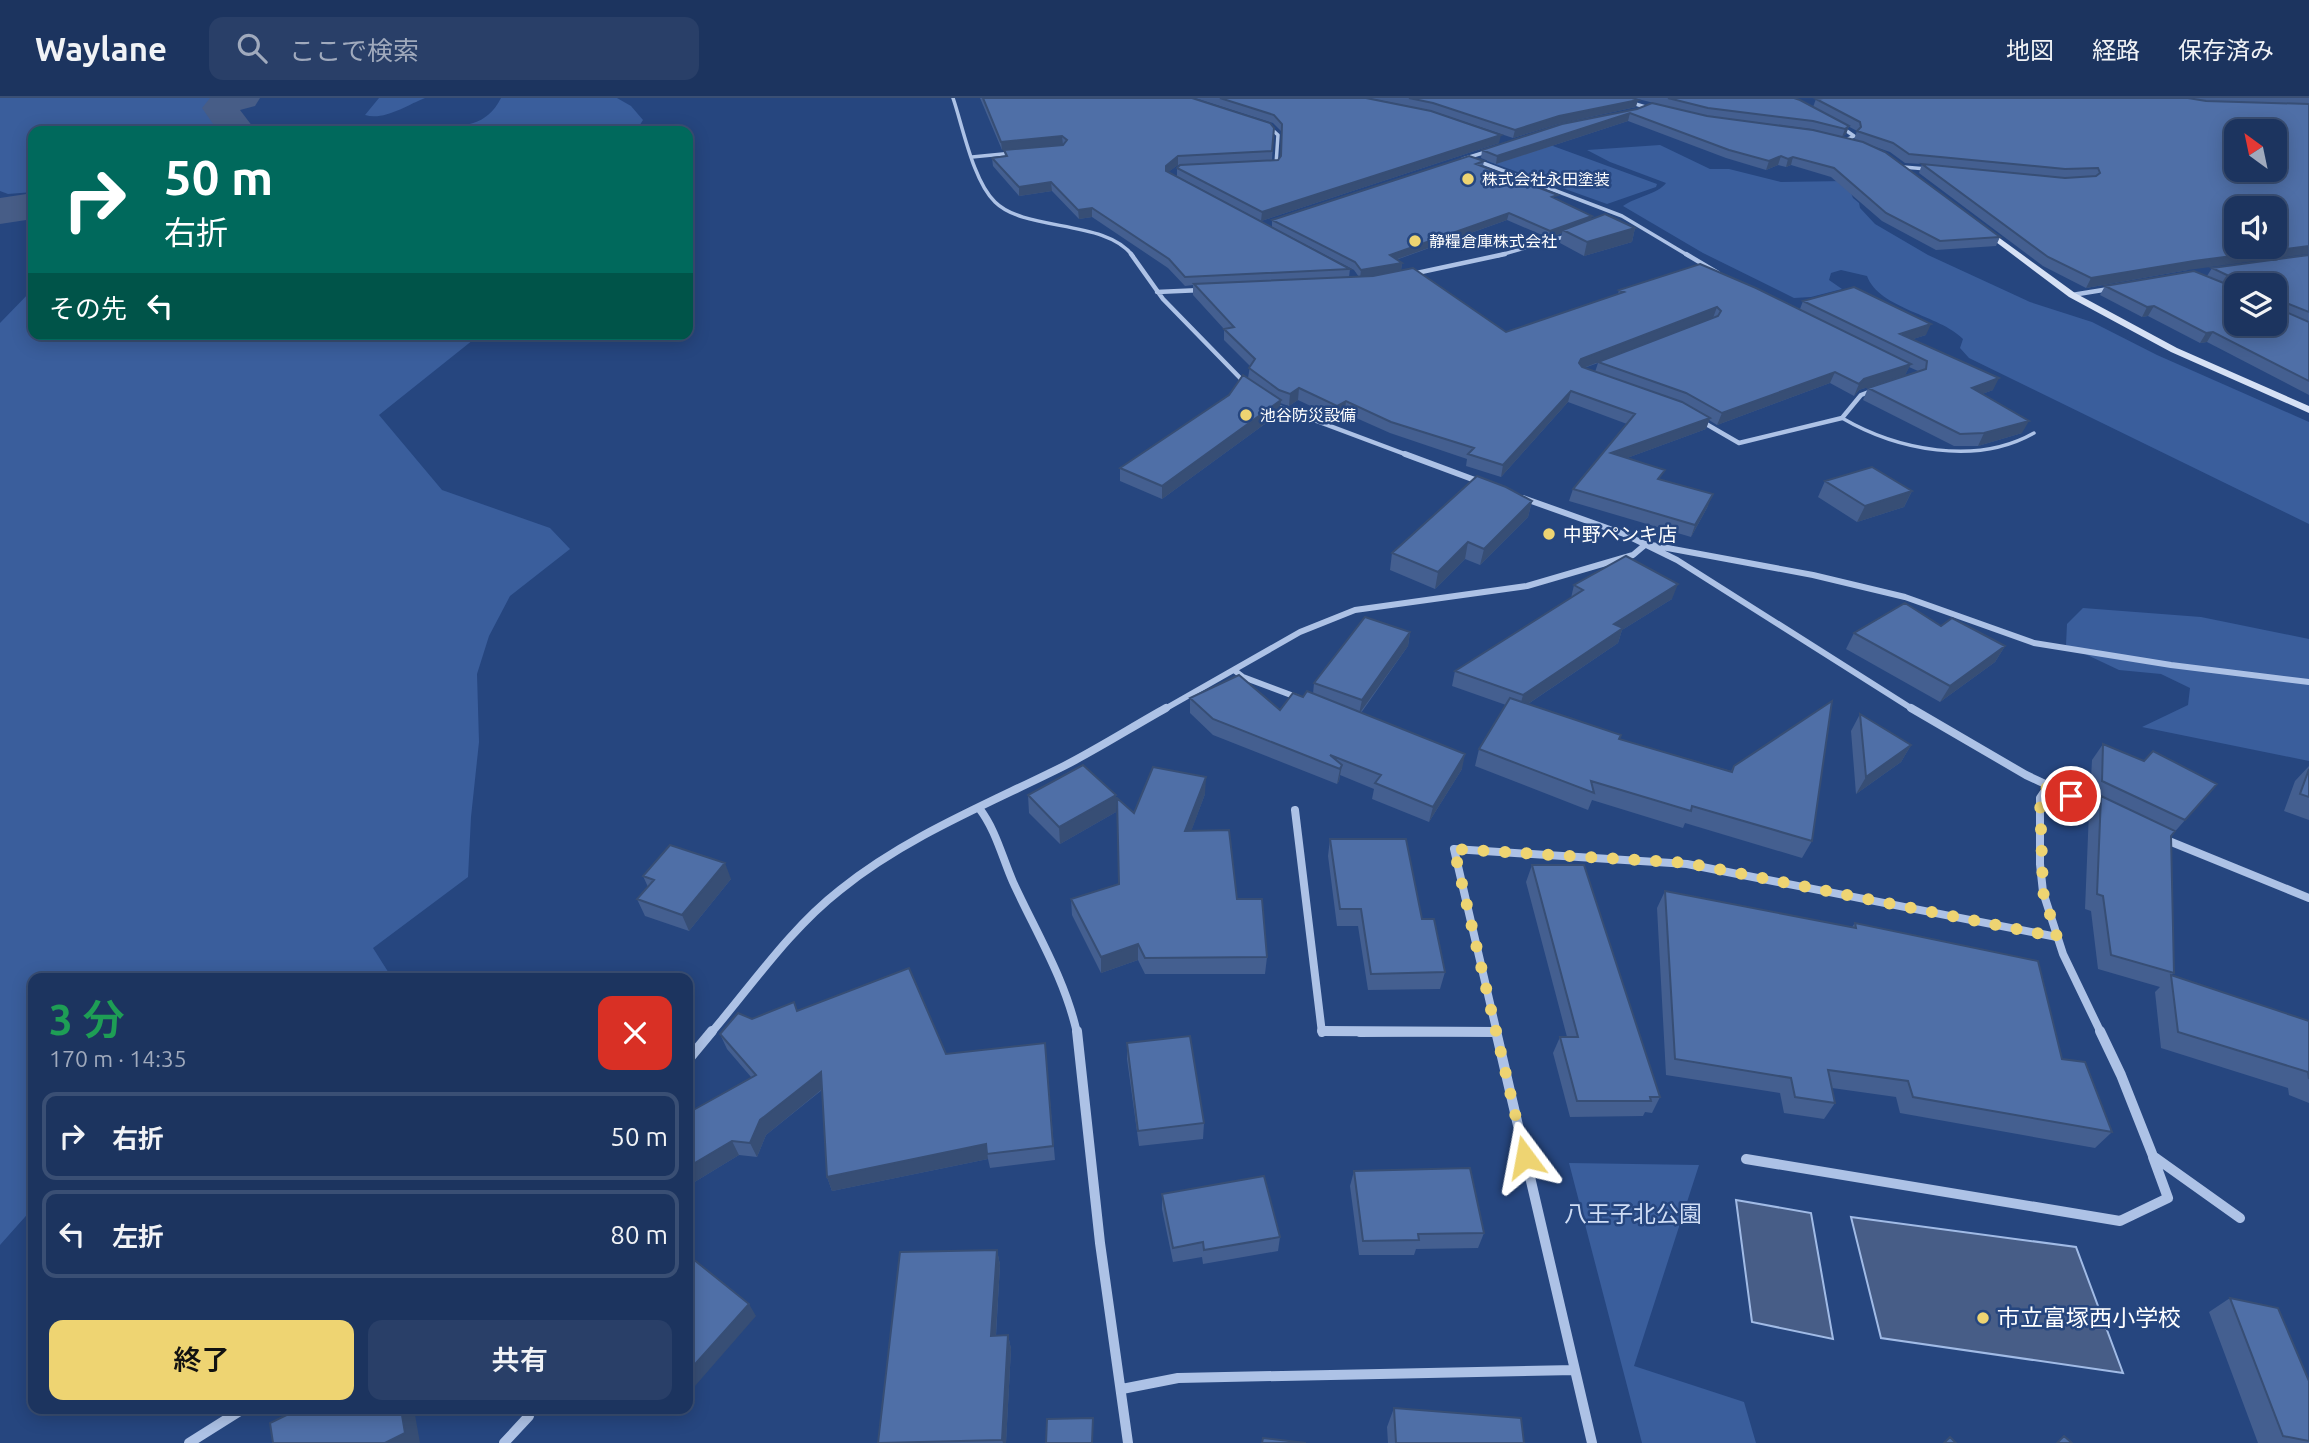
<!DOCTYPE html>
<html lang="ja">
<head>
<meta charset="utf-8">
<style>
	body { margin:0; font-family:Ubuntu,"Noto Sans JP",sans-serif; background:#293f68; color:#f1f3f6; height:100vh; display:flex; flex-direction:column; font-size:26px; white-space:nowrap }
	* { box-sizing:border-box; margin:0 }
	p { font-size:23px; color:#a0aabd }
	.icon { flex:none; width:38px; height:38px; fill:none; stroke:currentColor; stroke-width:2; stroke-linecap:round; stroke-linejoin:round }
	.map { position:relative; flex:1; overflow:hidden }
	.side { position:absolute; left:28px; top:875px; width:665px; height:441px; display:flex; flex-direction:column; background:#1c345f; border-radius:14px; box-shadow:0 4px 18px #0003,0 0 0 2px #3a4f74 }
	.side>* { flex:none }
	.banner { position:absolute; left:28px; top:28px; width:665px; height:214px; border-radius:14px; box-shadow:0 4px 18px #0003,0 0 0 2px #3a4f74; background:#00695c; color:#fff; overflow:hidden }
	.needle { width:46px; rotate:327deg }
	.controls { position:absolute; left:2224px; top:21px; display:grid; gap:14px }
	.controls a { display:grid; place-items:center; width:63px; height:63px; border-radius:14px; background:#1c345f; box-shadow:0 4px 18px #0003,0 0 0 2px #3a4f74; font-size:35px }
	.pin { position:absolute; display:grid; place-items:center; width:60px; height:60px; color:#fff; margin:-30px; border:4px solid #fff; border-radius:50%; box-shadow:0 2px 7px #0007 }
	.me { position:absolute; width:77px; margin:-38px; rotate:347deg; stroke-linejoin:round; filter:drop-shadow(0 0 5px #0008) }
	.turn { display:flex; align-items:center; gap:24px; height:147px; padding:0 21px; font-size:32px }
	.turn .icon { width:91px; height:91px; stroke-width:2.5 }
	.turn b { display:block; font-size:49px; line-height:60px }
	.then { display:flex; align-items:center; height:66px; padding:0 21px; background:#0003; gap:14px; font-size:26px }
	.round { display:grid; place-items:center; flex:none; width:74px; height:74px; border-radius:14px; background:#293f68 }
	.headline { display:flex; align-items:center; justify-content:space-between; height:119px; padding:0 21px }
	h1 { font-size:42px; font-weight:600; line-height:52px; color:#1e9e55 }
	.action { display:flex; gap:14px; margin-top:auto; padding:14px 21px }
	.action a { flex:1; height:80px; border-radius:14px; background:#eed472; color:#111; font-size:28px; font-weight:600; line-height:80px; text-align:center }
	.action a+a { background:#293f68; color:#f1f3f6 }
	ul { padding:0; list-style:none }
	li { display:flex; align-items:center; gap:21px; height:88px; margin:0 14px 10px; padding:0 7px; border:4px solid #3a4f74; border-radius:14px }
	li div { flex:1 }
	li b { display:block; font-size:26px }
	li em { font-style:normal }
	header { display:flex; align-items:center; gap:42px; box-sizing:border-box; height:98px; padding:0 35px; background:#1c345f; border-bottom:2px solid #3a4f74 }
	header strong { font-size:33px }
	nav { display:flex; gap:38px; margin-inline-start:auto; font-size:24px }
	.search { width:490px; height:63px; background:#293f68; display:flex; align-items:center; gap:18px; box-sizing:border-box; padding:0 24px; border-radius:14px; color:#a0aabd; font-size:26px }
	.map>svg:first-child { display:block }
	.green { fill:#3a5e9c }
	.water { fill:#475d87; stroke:#a1bbe6; stroke-width:2 }
	.lines { fill:none; stroke-linecap:round; stroke-linejoin:round }
	.river { fill:#475d87; fill-rule:evenodd }
	.lane { stroke:#adc2e6; stroke-width:3.5 }
	.street-far4 { stroke:#adc2e6; stroke-width:3.5 }
	.street-far3 { stroke:#adc2e6; stroke-width:4.5 }
	.street-far2 { stroke:#adc2e6; stroke-width:6 }
	.street-far1 { stroke:#adc2e6; stroke-width:8 }
	.street { stroke:#adc2e6; stroke-width:10 }
	.secondary { fill:#d6e1f5; fill-rule:evenodd }
	.wall { fill:#445f90; fill-rule:evenodd }
	.shaded-wall { fill:#374e75 }
	.building { fill:#4f6fa7; stroke:#374e75; stroke-width:2; fill-rule:evenodd }
	.route { stroke:#eed472; stroke-width:12; stroke-dasharray:0 21.6 }
	.poi-dot { fill:#eed472; stroke:#26467f; stroke-width:2.5 }
	.labels { text-anchor:middle; stroke-width:5; stroke-linejoin:round; paint-order:stroke }
	.far-poi-label { font-size:16px; fill:#fff; stroke:#26467f; text-anchor:start }
	.poi-label { font-size:19px; fill:#fff; stroke:#26467f; text-anchor:start }
	.near-park-label { font-size:23px; fill:#cfddf5; stroke:#26467f }
	.near-poi-label { font-size:23px; fill:#fff; stroke:#26467f; text-anchor:start }
</style>
</head>
<body>
<header>
<strong>Waylane</strong>
<div class="search"><svg class="icon" aria-label="search" viewBox="0 0 24 24"><circle cx="10" cy="10" r="6"/><path d="M15 15l6 6"/></svg>ここで検索</div>
<nav><a>地図</a><a>経路</a><a>保存済み</a></nav>
</header>
<div class="map">
<svg width="2309" height="1345" viewBox="0 0 2309 1345">
	<rect width="100%" height="100%" fill="#26467f"/>
	<path class="green" d="M0,0H234L216,6L212,11L226,33H33V94L8,96L0,93Z
		M379,0H425C407,7 384,23 365,17Z
		M501,0H617L631,8L643,22L636,33H397C433,21 479,44 501,0Z
		M1524,46L1553,48L1657,86L1656,89L1607,106L1487,63L1486,58Z
		M1660,47L1710,71H1729L1781,84L1846,83L1853,100L1859,105L1860,110L1875,126L1928,157L2030,204L2092,224L2157,257L2309,324V426L1969,260L1960,250L1963,241C1940,217 1879,211 1867,178L1841,172L1831,175L1829,182L1842,191L1811,199L1794,200L1703,155L1623,108C1635,99 1658,96 1666,85L1610,64L1587,52Z
		M33,191V236H488L473,242L379,317L442,392L550,430L570,451L510,498L489,538L477,576L479,644L471,719L468,779L373,850L392,880H33V1110L0,1147V225Z
		M2083,510L2201,519L2309,541V663L2142,629L2188,607L2190,590L2161,576L2119,572L2066,547L2067,526Z
		M1569,1065L1699,1067L1634,1268L1744,1304L1756,1345H1642Z"/>
	<path class="water" d="M1736,1102L1811,1115L1833,1241L1752,1224Z
		M1851,1119L2076,1149L2123,1275L1881,1240Z"/>
	<g class="lines">
		<path class="river" d="M210,0H260L255,8L240,12L256,33H218L202,10Z
			M33,95V121L0,126V100Z"/>
		<path class="lane" d="M1842,320C1897,352 1976,368 2034,335"/>
		<path class="street-far4" d="M953,0C963,29 973,83 995,104C1025,134 1106,121 1133,158
			M1616,0L1652,11
			M1268,28L1278,37L1276,66H1272
			M1841,29L1854,38L1844,43
			M972,59L1013,55
			M1463,61L1489,53
			M1475,62L1622,118L1689,158
			M1903,69L1927,71
			M1497,158L1567,138"/>
		<path class="street-far3" d="M1131,156L1163,201L1245,285
			M1686,156L1718,175
			M1412,176L1505,156
			M1157,194L1202,192
			M2072,197L2109,191
			M1274,307L1410,358
			M1701,323L1739,345L1842,320L1861,297L1874,292"/>
		<path class="street-far2" d="M1405,356L1483,385
			M1523,400L1624,436L1677,462L1914,612
			M1234,572L1243,579L1299,600
			M1163,612L1300,534L1355,512L1527,488L1633,457L1646,446L1813,477L1905,499L2034,545L2171,567L2309,584"/>
		<path class="street-far1" d="M1911,610L2026,677L2099,711
			M2048,688L2040,700V766L2043,794L2063,856L2101,935
			M979,710C996,732 1002,759 1013,784C1036,834 1065,881 1077,935
			M1295,712L1322,935
			M2164,741L2309,800
			M711,935C752,887 790,831 840,792C907,738 988,706 1064,668C1099,650 1132,629 1166,610
			M1360,935L1497,934
			M1497,935L1454,751L1687,766L2057,839"/>
		<path class="street" d="M1077,933L1100,1145L1128,1345
			M1322,933L1497,934
			M1496,933L1592,1345
			M2100,933L2121,977L2153,1058L2240,1120
			M688,962L712,933
			M1746,1061L2120,1123L2168,1100L2153,1059
			M1122,1291L1178,1280L1575,1272
			M189,1345L243,1311
			M504,1345L529,1318L522,1311"/>
		<path class="secondary" d="M1983,128L2075,195L2177,250L2309,308V315L2171,254L2069,199L1980,132L1979,130Z"/>
	</g>
	<path class="wall" d="M980,0H1192L1274,30L1272,62L1178,67L1168,74L1350,171L1349,179H1359L1354,172L1272,129V122L1484,63L1483,68L1557,102L1591,121L1635,130L1632,144L1584,158L1560,145L1562,135L1549,140L1507,122L1396,162L1402,165L1401,172L1506,234L1618,196L1619,192L1800,211L1803,203L1926,237L1913,241L1993,292L1982,296L2022,335L1978,348H1954L1863,302L1868,290L1918,273L1909,269L1905,277L1859,292L1854,298L1830,285L1717,327L1709,322L1706,331L1627,360L1662,382L1708,408L1691,439L1569,403L1573,391L1627,326L1568,304L1501,379L1466,368L1467,361L1390,335L1345,315L1336,320L1298,302L1289,308L1280,305V315L1162,401L1120,383V370L1229,297L1248,280L1250,268L1224,242V231L1193,197V187L1185,188L1168,170L1092,119L1079,121L1052,93L1019,98L993,68L992,60L1005,58L1004,52L1063,47L1002,52ZM1598,265L1595,274L1584,270Z
		M1195,0H1366L1499,45L1261,123L1177,78V70L1278,62L1281,58L1282,34L1273,25Z
		M1369,0H1632L1636,9L1558,26L1513,40L1432,13Z
		M1634,0H1794L1849,28L1846,36L1842,39L1811,31L1706,18Z
		M2188,0V172L2086,190L2043,168L1919,75L1922,66L1905,65L1890,54L1867,46L2000,139L1996,148L1936,152L1882,123L1831,79L1791,67L1786,69L1778,67L1766,72L1726,60L1628,23L1496,66L1481,60L1482,52L1637,11L1707,18L1854,42L1857,33L1813,9L1816,1Z
		M2189,0H2309V6L2202,3Z
		M2309,157V297L2207,244L2200,245L2148,218L2142,219L2100,197L2105,188L2207,178L2212,170ZM2236,187H2275L2236,226Z
		M1825,383L1912,393L1904,409L1857,424L1818,399Z
		M1532,403L1528,419L1480,467L1465,461L1435,491L1390,472L1392,455Z
		M1574,487L1672,501L1622,532L1618,545L1528,606L1619,641L1731,673L1734,668L1812,743L1802,760L1685,725L1683,730L1592,702L1588,712L1475,668L1479,651L1506,607L1452,588L1455,573L1571,500Z
		M1941,528L2005,548L1995,564L1940,604L1846,551L1854,535Z
		M1410,534L1408,548L1361,615L1462,671L1429,724L1372,701L1374,691L1340,677L1339,683L1337,686L1213,637L1190,615V600L1280,612L1303,599L1313,596L1314,585Z
		M1860,616L1911,647L1901,664L1856,696L1851,633Z
		M2103,646L2144,663L2217,686L2171,738L2174,875L2171,877L2309,923V1005L2289,997L2288,990L2161,950L2155,894L2160,889L2098,871L2091,813L2085,811L2089,713L2098,702L2090,699L2092,662Z
		M2309,668V722L2284,713L2295,683Z
		M1205,696L1191,733L1237,801L1267,859L1265,876H1145L1138,862L1101,875L1072,817L1071,801L1119,786L1134,715Z
		M1028,697H1116V714L1060,746L1029,715Z
		M1330,741L1422,821L1445,874L1440,891L1368,892L1358,828H1337L1328,758Z
		M1532,767L1660,999L1652,1015L1645,1014L1643,1018L1570,1019L1553,955L1560,939H1567L1526,784Z
		M643,778L731,781L689,833L645,818L637,801L648,789Z
		M1665,793L1852,829L1855,825L2062,961L2112,1034L2095,1050L1900,1015L1896,999L1832,990L1835,1005L1824,1021L1784,1015L1780,995L1666,977L1657,810Z
		M797,913L946,956L1045,945L1055,1062L990,1070L988,1061L832,1093L827,1079L822,992L766,1037L757,1059L739,1057L688,1088L751,979L727,951L720,936L752,921Z
		M1127,945L1204,1025L1203,1041L1139,1048L1127,961Z
		M1354,1073L1484,1135L1478,1150L1416,1151L1414,1157H1359L1350,1088Z
		M1162,1096L1280,1139L1278,1153L1203,1166L1202,1159L1173,1164L1162,1111Z
		M997,1152L1000,1167L996,1238L1008,1237L1011,1251L1006,1345H878Z
		M2230,1200L2309,1283V1345H2258L2209,1214Z
		M1394,1310L1524,1345H1388L1387,1329Z"/>
	<path class="shaded-wall" d="M1638,2L1636,9L1558,26L1513,40L1515,32L1559,18Z
		M1630,15L1628,23L1496,66L1497,58Z
		M1849,28L1846,36L1842,39L1845,31Z
		M1501,37L1499,45L1261,123L1262,114Z
		M1062,38L1063,47L1002,52L1001,44Z
		M1178,58V67L1166,76V68Z
		M1781,58L1778,67L1766,72L1769,63Z
		M1793,59L1791,67L1786,69L1788,61Z
		M1051,84L1052,93L1019,98V89Z
		M1092,110V119L1079,121L1078,112Z
		M1509,115L1507,122L1389,164L1390,157Z
		M1592,118L1590,125L1563,132L1562,135L1549,140L1550,133Z
		M1635,130L1632,144L1584,158L1587,144Z
		M2309,148V156L2188,172L2086,190L2091,180L2194,163Z
		M1402,165L1401,173L1360,180L1361,172Z
		M2154,208L2148,218L2142,219L2147,209Z
		M1717,209L1713,220L1578,272L1581,261Z
		M1931,226L1926,237L1895,247L1900,236Z
		M2213,234L2207,244L2200,245L2206,235Z
		M1911,266L1905,277L1859,292L1854,298L1859,286L1864,281Z
		M1835,274L1830,285L1717,327L1722,315Z
		M1999,280L1993,292L1966,302L1972,290Z
		M1299,290L1298,302L1289,308L1290,296Z
		M1571,293L1568,304L1501,379L1503,367Z
		M1281,302L1280,315L1162,401V388Z
		M1346,303L1345,315L1336,320L1337,308Z
		M1710,320L1706,331L1608,367L1611,355Z
		M2029,323L2022,335L1978,348L1984,335Z
		M1912,393L1904,409L1857,424L1865,408Z
		M1713,396L1708,408L1691,439L1695,427Z
		M1532,403L1528,419L1480,467L1484,451Z
		M1468,444L1465,461L1435,491L1438,474Z
		M1678,486L1672,501L1622,532L1618,545L1519,612L1523,597L1614,526Z
		M1410,534L1408,548L1359,616L1362,602Z
		M2005,548L1995,564L1940,604L1950,588Z
		M1911,647L1901,664L1856,696L1866,679Z
		M1465,656L1462,671L1429,724L1433,709Z
		M1342,667L1339,683L1337,686L1340,671Z
		M1206,679L1205,696L1185,750V733Z
		M1116,697V714L1060,746L1059,729Z
		M725,765L731,781L689,833L682,817Z
		M1138,846V862L1101,875V859Z
		M821,974L826,988L766,1037L757,1059L750,1045L760,1022Z
		M732,1043L739,1057L688,1088V1069Z
		M986,1046L988,1061L832,1093L827,1079Z
		M997,1152L1000,1167L995,1251L991,1238Z
		M749,1206L756,1218L688,1296V1274Z
		M1008,1237L1011,1251L1006,1345H1003L1002,1342Z
		M401,1311H414L420,1345H385Z"/>
	<path class="building" d="M983,0H1192L1270,25L1274,30L1272,53L1178,58L1166,68V73L1350,171L1185,179L1169,161L1092,110L1078,112L1051,84L1019,89L992,60L1007,58L1004,52L1063,47L1067,42L1062,38L1001,44Z
		M1220,0H1366L1431,13L1501,37L1262,114L1177,70L1180,67L1278,62L1281,58L1282,26L1274,17Z
		M1409,0H1632L1638,2L1559,18L1515,32L1433,5Z
		M1668,0H1794L1800,2L1849,28L1845,31L1813,23L1708,10Z
		M1823,0H2188L2206,3L2309,6V148L2194,163L2091,180L2048,159L1922,66L2065,80L2096,78L2100,75L2098,70L2065,71L1909,56L1893,45L1857,33L1861,29L1860,24L1816,1ZM2236,33H2275V72H2236ZM2236,110H2275V149H2236Z
		M1652,5L1707,18L1813,32L1863,44L1885,54L2000,139L1940,143L1886,115L1834,70L1793,59L1788,61L1781,58L1769,63L1729,52L1630,15L1497,58L1482,52L1562,26L1637,11Z
		M1469,58L1484,63L1476,66L1558,97L1552,99L1592,118L1550,133L1509,115L1390,157L1402,165L1361,172L1355,164L1272,122Z
		M1605,116L1635,130L1587,144L1563,132Z
		M2309,157V214L2279,202L2276,206L2279,211L2309,224V283L2213,234L2206,235L2154,208L2147,209L2105,188L2194,173L2236,190V226H2275V187H2246L2244,185L2212,170Z
		M1700,166L1756,190L1911,266L1864,281L1859,286L1835,274L1722,315L1686,295L1598,264L1718,218L1721,213L1717,209L1581,261L1579,265L1582,269L1682,304L1710,320L1611,355L1665,372L1658,381L1713,396L1695,427L1573,391L1635,316L1571,293L1503,367L1468,356L1474,350L1391,324L1346,303L1337,308L1299,290L1290,296L1279,292L1249,270L1255,261L1224,231L1234,229L1194,186L1373,178L1413,170L1506,234L1624,194L1619,192Z
		M1854,189L1931,226L1900,236L1999,280L1972,290L2029,323L1984,335L1960,336L1868,290L1926,271L1927,263L1803,203Z
		M1243,277L1281,302L1162,388L1120,370L1229,297Z
		M1872,369L1912,393L1865,408L1825,383Z
		M1477,378L1506,389L1532,403L1484,451L1468,444L1438,474L1392,455Z
		M1626,458L1678,486L1614,526L1623,530L1523,597L1455,573L1583,492L1574,487Z
		M1905,505L1941,528L1952,520L2005,548L1950,588L1854,535Z
		M1365,519L1410,534L1362,602L1314,585Z
		M1239,577L1280,612L1293,595L1303,599L1307,593L1465,656L1433,709L1375,685L1381,677L1330,657L1342,667L1340,671L1213,621L1190,600Z
		M1510,600L1621,637L1619,641L1732,674L1734,668L1832,603L1812,743L1692,708L1691,713L1591,683L1594,695L1479,651Z
		M1860,616L1911,647L1866,679Z
		M2103,646L2144,663L2153,653L2217,686L2185,722L2102,683Z
		M1083,667L1116,697L1059,729L1028,697Z
		M1153,669L1206,679L1185,733L1229,732L1237,801H1262L1267,859L1145,860L1138,846L1101,859L1071,801L1119,786L1117,700L1134,715Z
		M2309,671V699L2300,696Z
		M2101,698L2175,733L2171,738L2174,875L2111,857L2103,798L2097,796Z
		M1330,741H1406L1422,821H1434L1445,874L1371,876L1361,811H1340Z
		M670,747L725,765L682,817L637,801L654,782L643,778Z
		M1532,767H1584L1660,999H1650L1651,1003H1577L1560,939H1578Z
		M1665,793L1856,830L1855,825L2038,863L2062,961L2085,964L2112,1034L1913,999L1908,983L1828,972L1835,1005L1795,999L1791,980L1675,961Z
		M909,870L946,956L1045,945L1053,1048L987,1056L986,1046L827,1079L821,974L760,1022L750,1045L732,1043L688,1069V1015L756,977L720,936L738,915L752,921L794,904L797,913Z
		M2171,877L2309,923V981L2308,974L2178,934Z
		M1190,938L1204,1025L1138,1033L1127,945Z
		M1470,1070L1484,1135L1418,1136L1419,1142L1363,1143L1354,1073Z
		M1264,1078L1280,1139L1204,1152L1203,1144L1173,1150L1162,1096Z
		M997,1152L991,1238L1008,1237L1002,1342L878,1345L900,1154Z
		M688,1157L749,1206L688,1274Z
		M2230,1200L2278,1210L2309,1283V1343L2283,1338Z
		M1394,1310L1521,1320L1524,1345H1396Z
		M299,1311H401L405,1335L385,1345H273L270,1325Z
		M1093,1320L1092,1345H1046L1047,1321Z
		M2064,1338L2072,1345H2057Z
		M1950,1339L1956,1345H1944Z
		M1263,1340L1306,1345H1262Z"/>
	<g class="lines">
		<path class="route" d="M1525,1059L1454,751L1688,765L2057,839L2043,794L2040,700L2048,688L2071,698"/>
	</g>
	<g class="poi-dot">
		<circle cx="1468" cy="81" r="7"/>
		<circle cx="1415" cy="143" r="7"/>
		<circle cx="1246" cy="317" r="7"/>
		<circle cx="1549" cy="436" r="7"/>
		<circle cx="1983" cy="1220" r="7"/>
	</g>
	<g class="labels">
		<g class="far-poi-label">
			<text x="1482" y="87">株式会社永田塗装</text>
			<text x="1429" y="149">静糧倉庫株式会社</text>
			<text x="1260" y="323">池谷防災設備</text>
		</g>
		<g class="poi-label">
			<text x="1563" y="443">中野ペンキ店</text>
		</g>
		<g class="near-park-label">
			<text x="1633" y="1124">八王子北公園</text>
		</g>
		<g class="near-poi-label">
			<text x="1997" y="1228">市立富塚西小学校</text>
		</g>
	</g>
</svg>
<div class="controls">
<a><svg class="needle" viewBox="-14 -14 28 28"><path d="M0-13l5 13h-10z" fill="#e53935"/><path d="M0 13l5-13h-10z" fill="#a0aabd"/></svg></a>
<a><svg class="icon" aria-label="sound" viewBox="0 0 24 24"><path d="M4 9h4l5-4v14l-5-4H4zM17 9q2 3 0 6"/></svg></a>
<a><svg class="icon" aria-label="layers" viewBox="0 0 24 24"><path d="M12 4l9 5-9 5-9-5zM3 14l9 5 9-5"/></svg></a>
</div>
<div class="pin" style="left:2071px;top:698px;background:#d93025"><svg class="icon" aria-label="arrive" viewBox="0 0 24 24"><path d="M6 21V4h12l-3 4 3 4H6"/></svg></div>
<svg class="me" style="left:1525px;top:1059px" viewBox="-20 -20 40 40"><path d="M0-17L14 15 0 8-14 15z" fill="#eed472" stroke="#fff" stroke-width="4"/></svg>
<div class="banner">
<div class="turn"><svg class="icon" aria-label="right" viewBox="0 0 24 24"><path d="M7 20v-9h11M14 6l5 5-5 5"/></svg><div><b>50 m</b>右折</div></div>
<div class="then">その先<svg class="icon" aria-label="left" viewBox="0 0 24 24"><path d="M17 20v-9H6M10 6l-5 5 5 5"/></svg></div>
</div>
<section class="side">
<div class="headline"><div><h1>3 分</h1><p>170 m · 14:35</p></div><a class="round" style="background:#d93025;color:#fff"><svg class="icon" aria-label="close" viewBox="0 0 24 24"><path d="M6 6l12 12M18 6L6 18"/></svg></a></div>
<ul>
<li><svg class="icon" aria-label="right" viewBox="0 0 24 24"><path d="M7 20v-9h11M14 6l5 5-5 5"/></svg><div><b>右折</b></div><em>50 m</em></li>
<li><svg class="icon" aria-label="left" viewBox="0 0 24 24"><path d="M17 20v-9H6M10 6l-5 5 5 5"/></svg><div><b>左折</b></div><em>80 m</em></li>
</ul>
<div class="action"><a>終了</a><a>共有</a></div>
</section>
</div>
</body>
</html>
